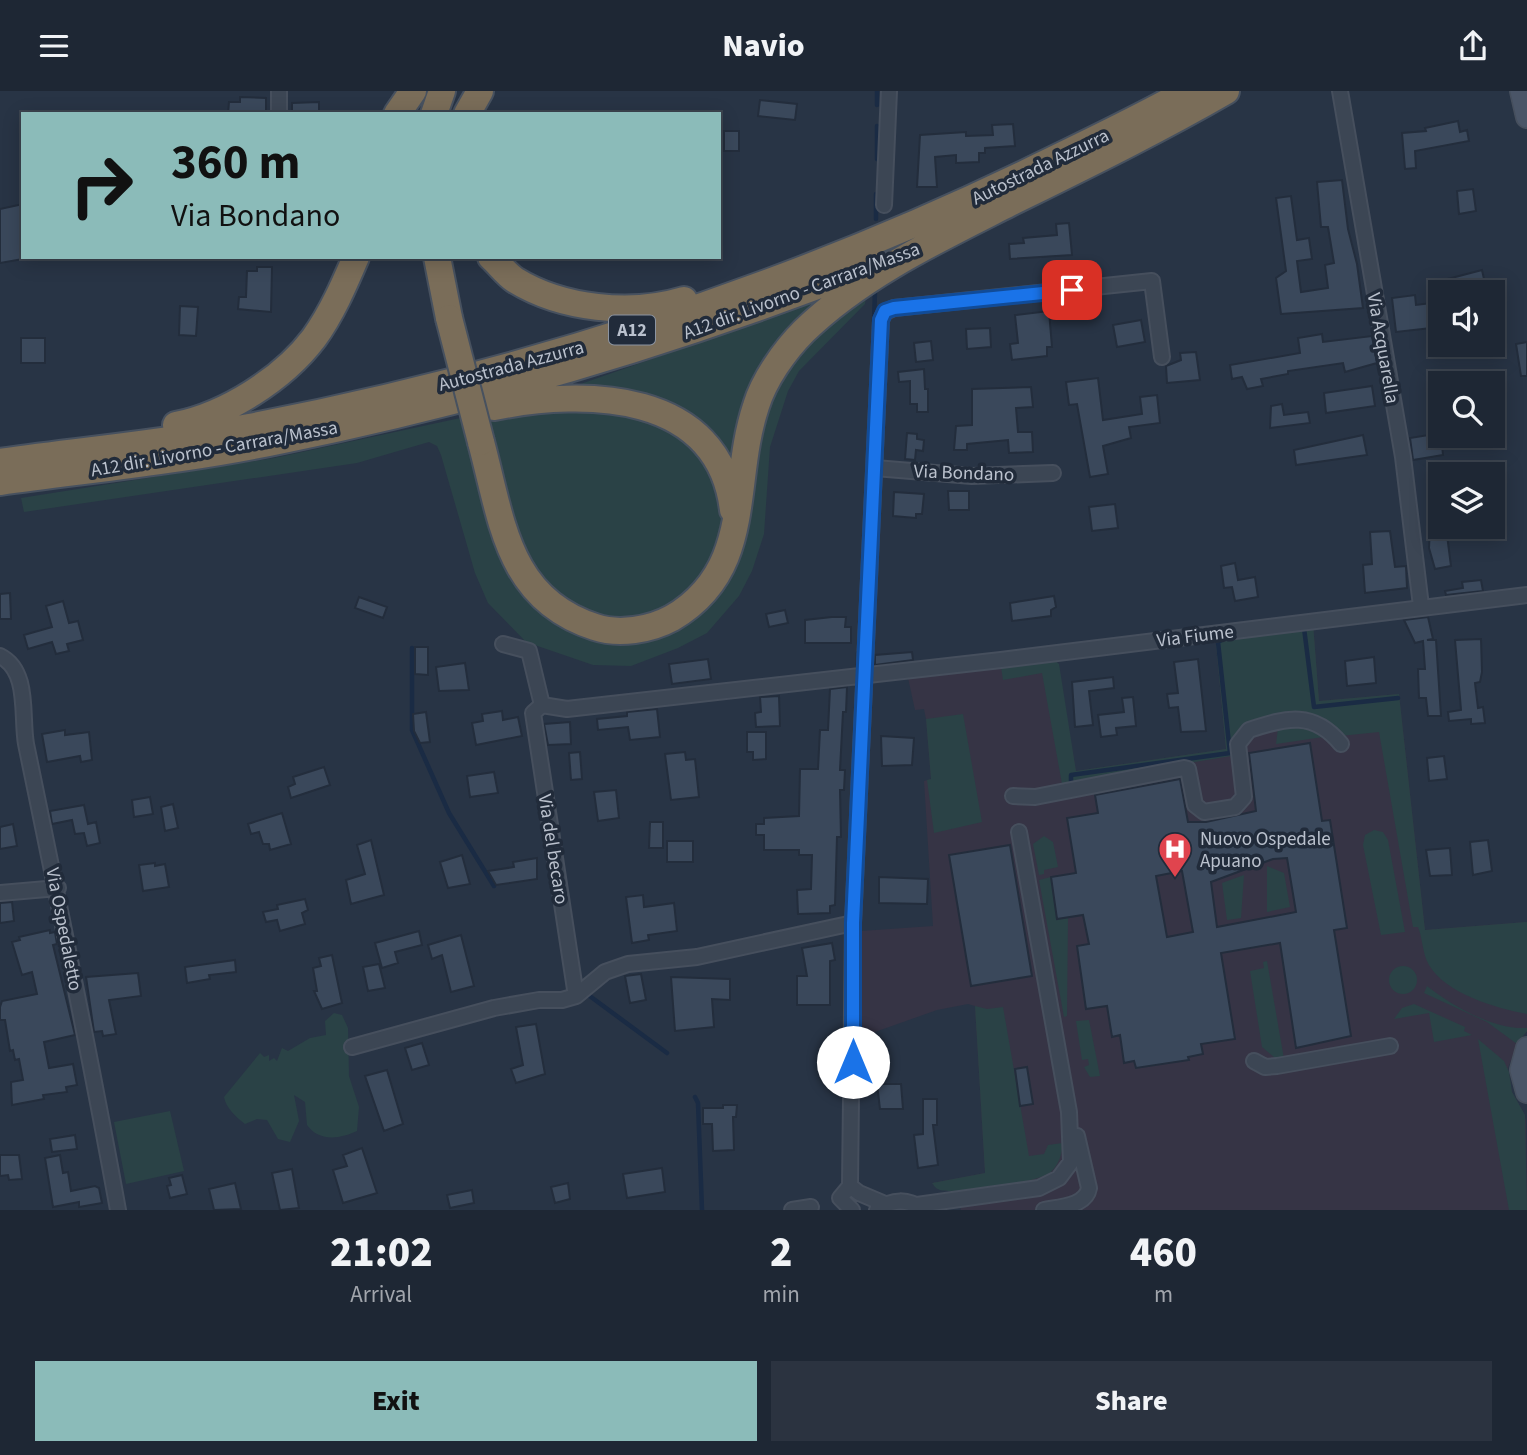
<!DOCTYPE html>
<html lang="en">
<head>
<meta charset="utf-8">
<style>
	body { margin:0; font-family:"Source Sans 3",sans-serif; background:#2b3340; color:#f1f3f6; height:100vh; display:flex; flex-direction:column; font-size:26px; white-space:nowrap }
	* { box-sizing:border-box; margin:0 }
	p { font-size:23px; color:#a1a5ac }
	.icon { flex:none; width:38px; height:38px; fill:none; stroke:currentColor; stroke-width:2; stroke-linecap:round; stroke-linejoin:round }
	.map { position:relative; height:1119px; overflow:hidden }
	.details { display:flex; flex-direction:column; background:#1e2734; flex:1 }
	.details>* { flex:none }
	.guide { position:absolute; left:21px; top:21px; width:700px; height:147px; border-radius:0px; box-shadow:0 4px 18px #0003,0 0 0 2px #3c444f; background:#8bbbb9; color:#111; overflow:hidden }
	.fabs { position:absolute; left:1428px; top:189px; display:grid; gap:14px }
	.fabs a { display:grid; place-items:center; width:77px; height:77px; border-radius:0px; background:#1e2734; box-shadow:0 4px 18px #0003,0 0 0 2px #3c444f; font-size:35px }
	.pin { position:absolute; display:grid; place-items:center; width:60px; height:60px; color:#fff; margin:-30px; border-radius:14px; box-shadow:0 4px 10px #0006 }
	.me { position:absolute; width:77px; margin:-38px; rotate:0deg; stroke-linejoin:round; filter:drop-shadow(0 0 5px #0008) }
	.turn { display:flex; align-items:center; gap:24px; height:147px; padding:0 35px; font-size:32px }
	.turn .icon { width:91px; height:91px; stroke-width:2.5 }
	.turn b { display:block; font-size:49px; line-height:60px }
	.eta { display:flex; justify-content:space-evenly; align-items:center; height:119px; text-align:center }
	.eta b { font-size:42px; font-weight:800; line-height:49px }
	.button { display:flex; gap:14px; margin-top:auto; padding:14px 35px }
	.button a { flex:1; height:80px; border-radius:0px; background:#8bbbb9; color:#111; font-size:28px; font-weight:800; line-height:80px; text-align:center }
	.button a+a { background:#2b3340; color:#f1f3f6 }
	header { display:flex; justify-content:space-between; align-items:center; height:91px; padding:0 35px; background:#1e2734; font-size:32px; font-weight:800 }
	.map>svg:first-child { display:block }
	.medical { fill:#363445 }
	.green { fill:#2a4246 }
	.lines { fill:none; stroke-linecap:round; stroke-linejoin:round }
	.stream { stroke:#1a2b44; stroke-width:4.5 }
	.building { fill:#3a485b; stroke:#232d3c; stroke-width:2; fill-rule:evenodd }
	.street-casing { stroke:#464f5d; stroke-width:18 }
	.secondary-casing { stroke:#464f5d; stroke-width:24 }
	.highway-casing { stroke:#47515f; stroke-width:30 }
	.street { stroke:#3c4654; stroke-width:14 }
	.secondary { stroke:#4a5567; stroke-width:21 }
	.highway { stroke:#7a6d59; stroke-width:26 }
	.highway-bridge-casing { stroke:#47515f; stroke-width:30; stroke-linecap:butt }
	.highway-bridge { stroke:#7a6d59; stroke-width:26 }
	.route-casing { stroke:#114b97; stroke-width:18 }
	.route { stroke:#1a73e8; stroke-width:12 }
	.labels { text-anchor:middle; stroke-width:7; stroke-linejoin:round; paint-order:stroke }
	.shield { fill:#212b3a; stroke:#8c94a1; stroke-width:2 }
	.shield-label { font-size:18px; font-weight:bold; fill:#bac1cd }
	.street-label { font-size:19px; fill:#bac1cd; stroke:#212b3a }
	.poi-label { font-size:19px; fill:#bac1cd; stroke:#212b3a; text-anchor:start }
</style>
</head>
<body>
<header><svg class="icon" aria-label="menu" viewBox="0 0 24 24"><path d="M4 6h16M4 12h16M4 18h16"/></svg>Navio<svg class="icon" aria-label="share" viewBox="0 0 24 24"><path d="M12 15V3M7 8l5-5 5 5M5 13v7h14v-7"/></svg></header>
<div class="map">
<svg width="1527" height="1119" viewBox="0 0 1527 1119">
	<rect width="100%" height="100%" fill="#283445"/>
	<path class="medical" d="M1313,532L1319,610L1399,603L1425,839L1527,831V940L1518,952L1508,977L1512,1001L1525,1024L1526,1033L1527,1119H961L955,1101L938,1098L932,1092L985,1082L975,915L968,913L937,919L858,947L861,840L933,835L924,690L931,688L926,628L924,618L915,619L908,587L1057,570L1076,680L1226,658L1216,554Z"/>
	<path class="green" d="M867,198L865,213L799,280L788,300L770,356L764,443L752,480L739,505L707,542L678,557L631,575L593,574L526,551L488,512L475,482L441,364L437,355L429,351L357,372L24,421L21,407L274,367L465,326L503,464L584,542L708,511L757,336L793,263Z
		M829,206L794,242L736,390L708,345L572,296Z
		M584,311L679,337L726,405L721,461L675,517L630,532L580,524L528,480L483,325Z
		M1313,532L1319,610L1399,603L1425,839L1527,831V923C1496,917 1446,903 1429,874C1422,862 1423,848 1418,836H1413L1379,641L1340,645L1334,638L1256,632L1231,665L1062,693L1042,582L1003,589L1001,576L1053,568L1059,573L1076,680L1226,658L1216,554L1219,545Z
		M963,623L982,731L934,742L927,689L931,688L926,628Z
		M1296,631L1330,645L1276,653L1278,637Z
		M1374,739L1383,741L1388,749L1405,841L1381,844L1363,754L1365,744Z
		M1044,745L1053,751L1058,776L1044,779V783L1039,784L1033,753Z
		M1267,775L1284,782L1290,816L1267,821Z
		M1244,784L1241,827L1227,829L1222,792Z
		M1051,786L1057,827L1068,826L1067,925L1064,926L1039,789Z
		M1267,870L1284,968L1275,967L1262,956L1250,880L1264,877L1263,871Z
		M1389 889a14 14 0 1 1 28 0a14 14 0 1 1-28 0Z
		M1427,895C1452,915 1494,939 1527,937V940L1517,953L1487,931L1424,902Z
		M1414,913L1465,936L1464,940L1472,944L1434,951L1429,922L1394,928L1402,917Z
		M975,915L987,918L1003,916L1029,1065L1044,1063L1048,1054L1063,1052C1062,1063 1059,1073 1051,1081C1038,1092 956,1104 940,1099C935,1097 935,1096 932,1092L985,1082Z
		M334,922L342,924L348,937L349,985L359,1016L357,1040C340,1048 319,1051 307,1034L305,1011L294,1004L299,1030L290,1051L278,1048L267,1029L257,1028L245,1033C236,1026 226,1017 224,1006L260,962L264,966L269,964V970L274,967L277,970L282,957L288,960L310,947L326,944L325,930Z
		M1089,929L1100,985L1090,986L1084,976L1089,974L1088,968L1082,969L1076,930Z
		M1478,948L1504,970L1509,981L1512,1001L1525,1024L1527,1119H1509Z
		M170,1020L184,1080L126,1093L114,1031Z"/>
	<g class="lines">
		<path class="stream" d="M877,14V0
			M877,35V68
			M876,128V103
			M874,231L875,200
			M1301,538L1304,537L1314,616L1398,607
			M412,557V639L449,722L494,795
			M858,576V562
			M1071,692V684L1230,662L1218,551L1223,548
			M587,903L667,962
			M695,1006L698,1012L702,1119"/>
	</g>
	<path class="building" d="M240,6L266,7V23H228L229,11H240Z
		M760,9L797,13L795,29L758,25Z
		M319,11V23H292V12Z
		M1458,30L1460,41L1467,39L1469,50L1415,60L1416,77L1405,78L1402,42L1426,40L1425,37Z
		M1013,33L1015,55L985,57V62H979V71L956,72V64L935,66L937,96H917L920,44L966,41V45L993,44L992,34Z
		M724,40H739V60H724Z
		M1342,89L1348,138L1357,173L1363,217L1281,223L1276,187L1286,180L1276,107L1291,105L1297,149L1309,147L1312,168L1297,170L1301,201L1328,197L1325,174L1334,172L1328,136H1321L1317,91Z
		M1473,98L1476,120L1459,123L1457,100Z
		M23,113V168L0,172V118Z
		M1069,132L1072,164L1010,168L1009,153L1024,152L1023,147L1057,144L1056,133Z
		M257,176H272L271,221L238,218L239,206H246L247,180H257Z
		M1482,179L1486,197L1468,201H1442L1440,190Z
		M1415,204L1416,214L1440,211V236L1396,241L1392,207Z
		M180,215L198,216L196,245L179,244Z
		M1049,220L1052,256H1047V265L1012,269L1010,253L1018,252L1015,224Z
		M1141,229L1145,251L1117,256L1113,234Z
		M990,237L991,256L967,258L966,238Z
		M1322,243L1323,251L1372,245L1377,272L1345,281L1343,272L1288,280V283L1261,288L1263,295L1247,298L1242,286L1232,288L1230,274L1300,262L1298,247Z
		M21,247H45V272H21Z
		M931,250L933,269L916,271L914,252Z
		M1527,251V285H1521L1516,253Z
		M1196,261L1200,289L1167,292L1166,275L1181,269L1180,262Z
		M924,278L925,298H928V321H917V313H910V290L899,291L898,281Z
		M1098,287L1103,329L1142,323L1140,306L1157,304L1160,332L1129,336L1131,347L1103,355L1108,383L1090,386L1077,313L1069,314L1066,291Z
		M1372,295L1375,315L1326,322L1324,302Z
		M1031,296L1033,316L1016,317L1018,341H1032L1033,361L1009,362L1008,349L967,353V359H954L956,335L972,334V298Z
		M1282,313L1284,324L1308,321L1310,332L1270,337L1271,315Z
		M1440,335L1443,364L1413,369L1410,347L1429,344L1428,337Z
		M907,342L917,343V348L924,349L923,360L916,359L915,369L905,368Z
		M1363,344L1367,364L1296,374L1294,359Z
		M948,400H969V419H949Z
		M894,401L924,403L922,423H916V427L893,425Z
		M1115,413L1118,437L1092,440L1089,416Z
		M1446,436L1451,475L1435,478L1429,457L1430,438Z
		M1390,440L1395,476L1406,475L1407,497L1365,502L1363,474L1372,473L1370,441Z
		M1235,472L1238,489L1255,486L1258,506L1235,510L1232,496L1224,497L1221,475Z
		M1481,489L1483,500L1446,504L1445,500L1463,497L1462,491Z
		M10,502L11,528H0V503Z
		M1054,505L1056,516L1051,519V525L1012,530L1010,512Z
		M359,506L387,516L383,527L355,517Z
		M63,510L69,532L78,530L83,549L67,553L69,560L56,563L52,551L28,558L24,544L52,536L46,515Z
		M785,519L788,532L769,536L766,523Z
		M832,526H846L845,536H851V552H805V529Z
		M1428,526L1433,548L1427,549H1436L1441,625H1428L1426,607H1419L1418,578H1425L1423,550L1415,552L1404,529Z
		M1481,548L1482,581L1480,591L1475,592L1478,617L1483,616L1485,632L1471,633V628L1449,630L1448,621L1461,619L1455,549Z
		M415,556H428V584L415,583Z
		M912,561L913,569L875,574V564Z
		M1374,566L1376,592L1347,595L1345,570Z
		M708,568L711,588L672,593L669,573Z
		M1198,568L1206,640L1181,641L1178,616L1169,617L1167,603L1178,602L1174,571Z
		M465,572L469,599L439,600L436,576Z
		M1113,586L1114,597L1089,600L1093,634L1075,636L1072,591Z
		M847,596L846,621H843L840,679H845L844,699H840L841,746H837L835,814L830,815V822L798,823L797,799L811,798L812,764H799V759H764V744H756V733H764V727L799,725L800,678H818L820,639H828L830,598Z
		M779,605L780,635L756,636L755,622L761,621L760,606Z
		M1133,606L1136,635L1116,637L1117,644L1101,646L1098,624L1124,621L1122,607Z
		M657,618L660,646L630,649L628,636L598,639L597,628L627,625V621Z
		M502,620L503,629L518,626L522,645L476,654L472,632L483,630L482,623Z
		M426,621L430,651L420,652L414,640L413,623Z
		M570,631L571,653L548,654L544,633Z
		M65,639V644L89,641L92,669L81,671L80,665L47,671L42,643Z
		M747,641H766V668L753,669V661H747Z
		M881,645L914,647L912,674L882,675Z
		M1310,652L1322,730L1330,729L1347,837L1334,839L1351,945L1296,957L1280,852L1221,862L1235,948L1201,953L1203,963L1188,966L1189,969L1136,977L1134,970L1124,972L1120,944L1112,946L1107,915L1086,918L1077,855L1089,853L1083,824L1057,828L1051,786L1076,782L1067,727L1098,722L1095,704L1180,688L1188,731H1206L1256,720L1249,662ZM1287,767L1296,821L1217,836L1211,791L1273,768ZM1182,780L1193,841L1167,846L1156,785Z
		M580,661L582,688L571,689L569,662Z
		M685,661L686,669L695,668L699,706L671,709L665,663Z
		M1444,665L1447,688L1429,690L1427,667Z
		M324,676L330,694L291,707L288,696L295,693L293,686Z
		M494,681L498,702L470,706L467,685Z
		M616,699L619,727L598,730L594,701Z
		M150,706L153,723L134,726L132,709Z
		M173,713L178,737L165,740L161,716Z
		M84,714L88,733L96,731L100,752L87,755L84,742L75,743L72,729L52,733L50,720Z
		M282,722L291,753L270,759L269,753H263L259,741L251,743L248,733Z
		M650,731H663V757H649Z
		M13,733L17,755L0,758V736Z
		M371,749L384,804L351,813L346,789L365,783L357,754Z
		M1488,749L1492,780L1473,784L1470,751Z
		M667,750H693V771H667Z
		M1010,754L1032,885L971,895L949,764Z
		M1450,757L1452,784L1430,785L1426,759Z
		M462,764L470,793L448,797L440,771Z
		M537,767V788L496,794L488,780L514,776L513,771Z
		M155,772V775L165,773L169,796L143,800L139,774Z
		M879,786L928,788L927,813L879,812Z
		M643,804L644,816L674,812L677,840L648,844L649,849L632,852L626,806Z
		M305,808L308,819L302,822L305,833L280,840L277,829L266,831L263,821L278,818L277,814Z
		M12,811L14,830L0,832V812Z
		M50,839V842L55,841L57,853L53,854L75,944L44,951L49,977L73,973L77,994L66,996L67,1001L43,1004L44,1008L12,1014L11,991L23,989L19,968L15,969L13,959L10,960L5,929H0V916L2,910L37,903L32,881L22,884L12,851L20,849L19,846Z
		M419,840L422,854L395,861L398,872L382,877L375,852Z
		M461,844L474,895L451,901L442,864L432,868L428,854Z
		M832,852L835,869L830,870V914H797V885H807L802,857Z
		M332,864L342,912L322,918L314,900H317L313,877L321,875L319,867Z
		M235,869L236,881L209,884L210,888L187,892L185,876Z
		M379,873L385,897L368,900L363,876Z
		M138,882L141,905L109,909L116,943L103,945L102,940L94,941L86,886Z
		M641,883L646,909L630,912L625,885Z
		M671,886L730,888V909L712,908L714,936L675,940Z
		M536,933L545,983L516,992L511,978L523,974L516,936Z
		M422,952L429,974L412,979L405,957Z
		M1027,976L1033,1013L1020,1015L1015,978Z
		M387,979L403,1033L384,1040L365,985Z
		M877,993H901L903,1018H880Z
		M923,1008H937V1034H933L938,1074L918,1077L914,1044L923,1043Z
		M723,1014H737L736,1026H733L734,1059L713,1060L712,1033H703V1017H723Z
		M75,1044L77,1058L52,1061L50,1048Z
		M362,1057L377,1102L343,1112L333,1079L347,1075L343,1064Z
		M0,1064H19L22,1088L9,1089L8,1084L0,1085Z
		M60,1064L63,1082L68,1081L71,1100L95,1095L99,1097L102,1112L79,1116V1111L53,1116L45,1067Z
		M662,1077L665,1101L627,1107L623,1083Z
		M292,1078L299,1117L280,1119L272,1082Z
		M182,1084L187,1103L170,1107L167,1095L171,1094L169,1087Z
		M235,1092L241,1118L214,1119L209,1098Z
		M568,1092L570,1108L555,1112L551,1096Z
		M472,1099L474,1112L450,1117L447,1104Z"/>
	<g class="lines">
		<defs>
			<path id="street" d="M1340,0L1403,366L1421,515
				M279,23V0
				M884,114L889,0
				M875,377L972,385L1053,382
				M503,553L529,560L542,614L567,618L1001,569L1527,504
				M0,565C30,580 21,625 26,653C58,808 90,963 118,1119
				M542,614L533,622L576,905
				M1013,705L1035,706L1184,677L1188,678L1195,714L1204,721L1235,716L1244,706L1238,653L1249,639C1287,626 1314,620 1341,653
				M0,802L58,797
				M352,956L494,917L539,909H562L576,905L605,881L628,873L697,866L853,832
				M1254,970L1265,976L1277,975L1390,955
				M850,1095L853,832L881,229L885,221L894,217L1152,190L1162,266
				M850,1095L859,1102L885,1113
				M850,1095L840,1107L852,1119
				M917,1114L1039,1097L1059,1087L1071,1071L1069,1021L1019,741
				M792,1119L811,1116
				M877,1119C892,1108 908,1107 923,1119
				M1044,1119C1060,1116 1086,1115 1089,1097L1077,1045"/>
			<path id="secondary" d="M1521,0L1527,26
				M1527,957L1521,979L1527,1001"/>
			<path id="highway" d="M397,23L413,0
				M434,23L442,0
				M467,23L480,0
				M437,166L449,227
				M491,166C499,173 506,183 515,189C562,218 631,225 684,209
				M494,316C585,298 719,299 733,419
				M176,334C226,324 283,288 314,247C332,222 344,194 356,166
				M481,351C502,429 507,508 595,536C619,544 650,539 672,527C755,478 730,393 756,315C764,289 784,260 804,240C862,184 939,148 1010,112C1083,76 1155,41 1226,0
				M0,371C83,359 167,352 249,336C525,283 790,197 1042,74C1091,50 1140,27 1188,0
				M0,391C94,378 190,369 283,349C484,308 681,249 872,174"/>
		</defs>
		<use href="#street" class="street-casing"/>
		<use href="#secondary" class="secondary-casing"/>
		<use href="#highway" class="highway-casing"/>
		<use href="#street" class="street"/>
		<use href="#secondary" class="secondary"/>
		<use href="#highway" class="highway"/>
		<defs>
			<path id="highway-bridge" d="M449,227L481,351"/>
		</defs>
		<use href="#highway-bridge" class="highway-bridge-casing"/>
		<use href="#highway-bridge" class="highway-bridge"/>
	</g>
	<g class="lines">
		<defs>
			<path id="route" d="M853,971V832L881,229L885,220L894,217L1072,199"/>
		</defs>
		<use href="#route" class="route-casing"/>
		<use href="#route" class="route"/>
	</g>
	<defs>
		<symbol id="hospital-pin" viewBox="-11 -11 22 30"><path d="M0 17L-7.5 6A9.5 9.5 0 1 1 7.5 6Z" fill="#e0444e" stroke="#212b3a"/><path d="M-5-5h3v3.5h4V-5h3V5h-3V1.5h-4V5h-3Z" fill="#fff"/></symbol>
	</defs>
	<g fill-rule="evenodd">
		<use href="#hospital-pin" x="1156" y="739" width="38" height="52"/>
	</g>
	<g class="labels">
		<rect class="shield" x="609" y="224.5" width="46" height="29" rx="5"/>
		<g class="shield-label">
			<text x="632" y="245">A12</text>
		</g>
		<g class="street-label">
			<text transform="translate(1040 75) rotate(-26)" y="7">Autostrada Azzurra</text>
			<text transform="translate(801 199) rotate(-20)" y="7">A12 dir. Livorno - Carrara/Massa</text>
			<text transform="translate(1384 257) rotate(80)" y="7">Via Acquarella</text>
			<text transform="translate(511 274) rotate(-15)" y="7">Autostrada Azzurra</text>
			<text transform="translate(214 357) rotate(-10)" y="7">A12 dir. Livorno - Carrara/Massa</text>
			<text transform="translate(964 381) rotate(2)" y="7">Via Bondano</text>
			<text transform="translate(1195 544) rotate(-7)" y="7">Via Fiume</text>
			<text transform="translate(554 758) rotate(81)" y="7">Via del becaro</text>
			<text transform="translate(65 838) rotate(79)" y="7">Via Ospedaletto</text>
		</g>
		<g class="poi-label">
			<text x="1200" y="754">Nuovo Ospedale<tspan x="1200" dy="22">Apuano</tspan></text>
		</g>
	</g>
</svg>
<div class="fabs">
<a><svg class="icon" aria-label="sound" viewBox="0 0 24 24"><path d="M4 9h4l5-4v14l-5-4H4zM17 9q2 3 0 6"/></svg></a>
<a><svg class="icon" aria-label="search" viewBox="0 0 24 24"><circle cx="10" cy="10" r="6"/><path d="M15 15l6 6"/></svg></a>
<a><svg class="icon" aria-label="layers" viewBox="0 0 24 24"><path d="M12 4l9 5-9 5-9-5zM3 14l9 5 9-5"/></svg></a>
</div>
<div class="pin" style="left:1072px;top:199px;background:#d93025"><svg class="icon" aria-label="arrive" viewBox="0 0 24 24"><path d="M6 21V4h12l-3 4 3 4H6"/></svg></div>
<svg class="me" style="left:853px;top:971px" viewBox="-20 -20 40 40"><circle r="19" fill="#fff"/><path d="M0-13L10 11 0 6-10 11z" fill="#1a73e8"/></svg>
<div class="guide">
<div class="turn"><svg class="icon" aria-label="right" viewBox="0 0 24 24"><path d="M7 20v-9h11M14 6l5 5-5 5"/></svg><div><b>360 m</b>Via Bondano</div></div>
</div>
</div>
<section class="details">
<div class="eta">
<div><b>21:02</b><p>Arrival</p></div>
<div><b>2</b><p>min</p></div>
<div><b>460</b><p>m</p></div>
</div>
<div class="button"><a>Exit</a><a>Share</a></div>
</section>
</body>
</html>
